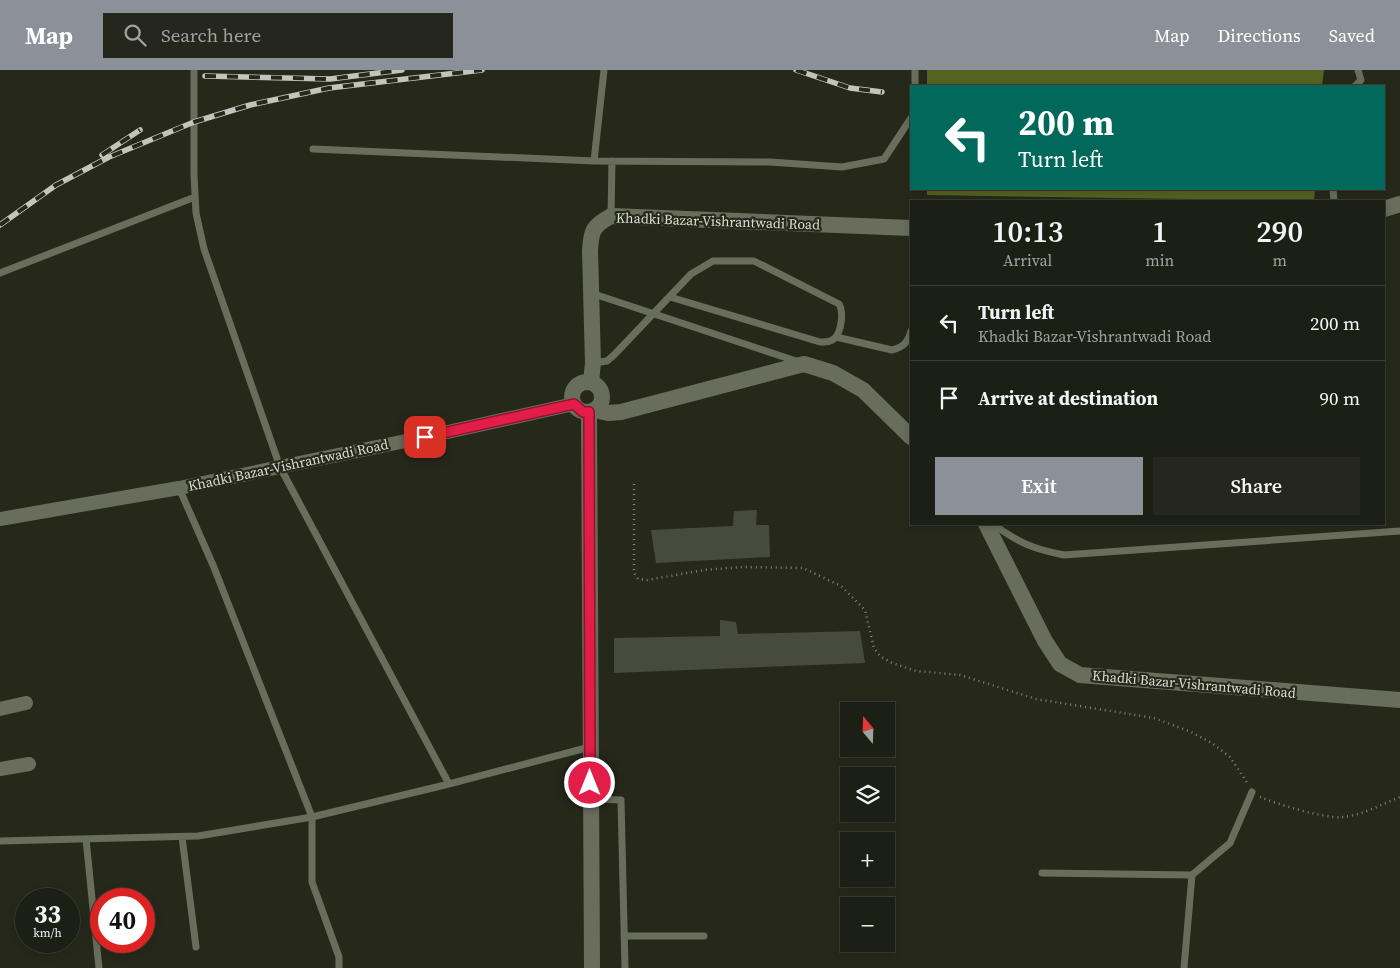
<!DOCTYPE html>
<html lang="en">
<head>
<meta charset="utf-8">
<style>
	body { margin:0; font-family:"Source Serif 4",serif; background:#25271d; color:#f1f3f6; height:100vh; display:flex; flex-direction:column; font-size:19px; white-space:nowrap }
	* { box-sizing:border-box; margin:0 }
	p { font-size:16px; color:#a0a2a0 }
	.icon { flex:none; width:28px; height:28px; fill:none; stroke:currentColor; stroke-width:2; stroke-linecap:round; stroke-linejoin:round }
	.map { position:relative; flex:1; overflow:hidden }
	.sheet { position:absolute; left:910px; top:130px; width:475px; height:325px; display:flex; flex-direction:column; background:#1c1f14; border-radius:0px; box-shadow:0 2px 8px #0003,0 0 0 1px #3a3d34 }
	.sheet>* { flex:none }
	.hud { position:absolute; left:910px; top:15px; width:475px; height:105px; border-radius:0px; box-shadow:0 2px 8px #0003,0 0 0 1px #3a3d34; background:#00695c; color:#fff; overflow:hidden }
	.needle { width:32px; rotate:341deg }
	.tools { position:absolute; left:840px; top:632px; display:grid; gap:10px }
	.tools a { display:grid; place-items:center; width:55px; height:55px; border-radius:0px; background:#1c1f14; box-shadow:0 2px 8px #0003,0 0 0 1px #3a3d34; font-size:25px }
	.speed { position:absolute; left:15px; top:818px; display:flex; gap:10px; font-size:25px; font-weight:700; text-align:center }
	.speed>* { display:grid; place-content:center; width:65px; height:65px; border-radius:50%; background:#1c1f14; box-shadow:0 2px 8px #0003,0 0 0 1px #3a3d34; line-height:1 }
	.speed small { font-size:12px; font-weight:400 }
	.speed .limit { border:8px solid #d22; background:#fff; color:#111 }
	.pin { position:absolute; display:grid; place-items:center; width:42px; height:42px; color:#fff; margin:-21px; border-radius:10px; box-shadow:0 2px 8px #0006 }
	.me { position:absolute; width:55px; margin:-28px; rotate:0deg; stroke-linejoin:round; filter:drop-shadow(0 0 4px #0008) }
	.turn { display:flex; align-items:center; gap:18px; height:105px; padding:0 25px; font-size:22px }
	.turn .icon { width:65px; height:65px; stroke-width:2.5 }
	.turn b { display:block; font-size:35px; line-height:42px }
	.eta { display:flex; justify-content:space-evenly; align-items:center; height:85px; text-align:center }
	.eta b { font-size:30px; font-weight:600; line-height:35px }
	.button { display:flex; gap:10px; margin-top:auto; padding:10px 25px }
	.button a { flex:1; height:58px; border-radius:0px; background:#8c9099; color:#fff; font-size:20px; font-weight:600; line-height:58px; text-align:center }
	.button a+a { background:#25271d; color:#f1f3f6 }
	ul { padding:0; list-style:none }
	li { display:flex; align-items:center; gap:15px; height:75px; padding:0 25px; border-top:1px solid #3a3d34 }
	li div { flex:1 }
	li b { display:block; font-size:19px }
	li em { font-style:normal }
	header { display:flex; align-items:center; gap:30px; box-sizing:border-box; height:70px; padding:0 25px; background:#8c9099; color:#fff }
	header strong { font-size:24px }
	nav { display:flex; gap:28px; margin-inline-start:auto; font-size:18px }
	.search { width:350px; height:45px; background:#25271d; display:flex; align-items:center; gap:12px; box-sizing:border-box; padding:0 18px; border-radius:0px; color:#a0a2a0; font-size:19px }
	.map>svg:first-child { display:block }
	.forest { fill:#566320 }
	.building { fill:#474b3b }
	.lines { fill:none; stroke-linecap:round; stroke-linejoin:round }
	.path { stroke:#808376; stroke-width:2.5; stroke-dasharray:1 4; stroke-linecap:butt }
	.service { stroke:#696e5c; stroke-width:7 }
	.minor { stroke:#696e5c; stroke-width:14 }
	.tertiary { stroke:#696e5c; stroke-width:16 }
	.rail-casing { stroke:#c2c5ba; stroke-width:5.5 }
	.rail { stroke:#26291a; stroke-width:4; stroke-dasharray:11; stroke-linecap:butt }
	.route-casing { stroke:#92132f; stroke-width:12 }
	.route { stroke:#e11d48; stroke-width:9 }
	.labels { text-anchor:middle; stroke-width:4.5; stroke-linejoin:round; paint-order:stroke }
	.street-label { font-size:14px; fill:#dbded4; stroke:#26291a }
</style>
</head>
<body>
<header>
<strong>Map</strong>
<div class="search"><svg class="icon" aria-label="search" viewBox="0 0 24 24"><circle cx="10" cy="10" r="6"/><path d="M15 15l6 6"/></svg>Search here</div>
<nav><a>Map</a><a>Directions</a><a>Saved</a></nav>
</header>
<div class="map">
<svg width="1400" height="898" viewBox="0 0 1400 898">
	<rect width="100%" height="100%" fill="#26291a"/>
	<path class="forest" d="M927,0H1324L1322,16H927Z
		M927,119H1315L1314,131L927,125Z"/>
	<path class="building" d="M757,440L756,455H769L770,487L656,493L651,460L733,456L734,441Z
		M720,550L736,552L738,564L860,561L865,593L614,603V568L720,566Z"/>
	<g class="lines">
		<path class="path" d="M634,414V503L638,509L647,510L704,500L744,497L803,498L841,516L865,540L874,578L880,586L892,593L916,601L960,605L1036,629L1154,648L1191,662L1212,673L1230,687L1248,714
			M1260,727C1277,734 1325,749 1342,747C1361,746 1382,734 1400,727"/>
		<path class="service" d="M194,0V105L196,143L204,179L280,397L449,714
			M915,0V16
			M1355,16L1361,10L1358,0
			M313,79L594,91L770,92L842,97L884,89L911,48
			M594,91L604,0
			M1333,119L1334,131
			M611,146L612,91
			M0,203L195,127
			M591,223L799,292
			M836,267L892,280C904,277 908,272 911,261
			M594,293L607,291L614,285L691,204L713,191H754L839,234C844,242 841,262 835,268C830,273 825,272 820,272L670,227
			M179,418L213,495L312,747V812L339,887V898
			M993,454C1019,473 1033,479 1064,485L1400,461
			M591,729L621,730L625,898
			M182,767L196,877
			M86,769L99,898
			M0,771L198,766L312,747L449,714L590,677
			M1042,803L1192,805
			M624,866H704
			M1184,898L1192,805L1230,773L1252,722"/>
		<path class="minor" d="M0,449L179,418L425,367L574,334
			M0,639L26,633
			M0,699L29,694"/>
		<path class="tertiary" d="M1384,139L1400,134
			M572 327a15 15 0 1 1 30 0a15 15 0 1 1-30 0Z
			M591,312L593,293L590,181C591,160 593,156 611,146L911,158
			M594,340L608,343L621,342L804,294L833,303L863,320L911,367
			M589,342L592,898
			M986,454L1045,571L1060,594L1080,605L1400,630"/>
		<defs>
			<path id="rail" d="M796,0L850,18L882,22
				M205,6L330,9L402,0
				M102,85L140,60
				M0,155L56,115L109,87L194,52L250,35L329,18L482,0"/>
		</defs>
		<use href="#rail" class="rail-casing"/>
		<use href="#rail" class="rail"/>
	</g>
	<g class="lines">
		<defs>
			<path id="route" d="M425,367L574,334L583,342H589L590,713"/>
		</defs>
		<use href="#route" class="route-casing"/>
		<use href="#route" class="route"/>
	</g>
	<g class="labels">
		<g class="street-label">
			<text transform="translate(718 151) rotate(2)" y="5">Khadki Bazar-Vishrantwadi Road</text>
			<text transform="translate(288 395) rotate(-12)" y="5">Khadki Bazar-Vishrantwadi Road</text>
			<text transform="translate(1194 614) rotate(5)" y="5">Khadki Bazar-Vishrantwadi Road</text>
		</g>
	</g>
</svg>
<div class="tools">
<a><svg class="needle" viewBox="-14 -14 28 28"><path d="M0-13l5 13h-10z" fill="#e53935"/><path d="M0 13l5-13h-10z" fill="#a0a2a0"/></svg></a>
<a><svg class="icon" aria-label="layers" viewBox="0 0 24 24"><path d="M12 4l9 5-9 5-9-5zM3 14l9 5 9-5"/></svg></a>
<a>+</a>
<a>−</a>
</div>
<div class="speed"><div>33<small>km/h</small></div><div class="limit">40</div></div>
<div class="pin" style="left:425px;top:367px;background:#d93025"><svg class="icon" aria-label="arrive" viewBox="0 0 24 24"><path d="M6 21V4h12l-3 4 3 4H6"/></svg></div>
<svg class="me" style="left:590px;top:713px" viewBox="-20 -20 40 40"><circle r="17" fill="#e11d48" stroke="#fff" stroke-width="3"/><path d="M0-11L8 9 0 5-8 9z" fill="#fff"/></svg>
<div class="hud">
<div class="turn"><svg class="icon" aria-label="left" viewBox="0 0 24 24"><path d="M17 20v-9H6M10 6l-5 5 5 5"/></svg><div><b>200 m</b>Turn left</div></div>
</div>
<section class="sheet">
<div class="eta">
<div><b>10:13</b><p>Arrival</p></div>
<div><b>1</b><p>min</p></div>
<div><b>290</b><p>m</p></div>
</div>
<ul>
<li><svg class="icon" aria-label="left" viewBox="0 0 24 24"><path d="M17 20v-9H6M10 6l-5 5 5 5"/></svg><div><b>Turn left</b><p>Khadki Bazar-Vishrantwadi Road</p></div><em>200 m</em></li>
<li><svg class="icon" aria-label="arrive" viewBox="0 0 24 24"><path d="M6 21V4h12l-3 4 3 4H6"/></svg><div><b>Arrive at destination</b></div><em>90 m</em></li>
</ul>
<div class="button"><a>Exit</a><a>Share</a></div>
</section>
</div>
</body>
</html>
